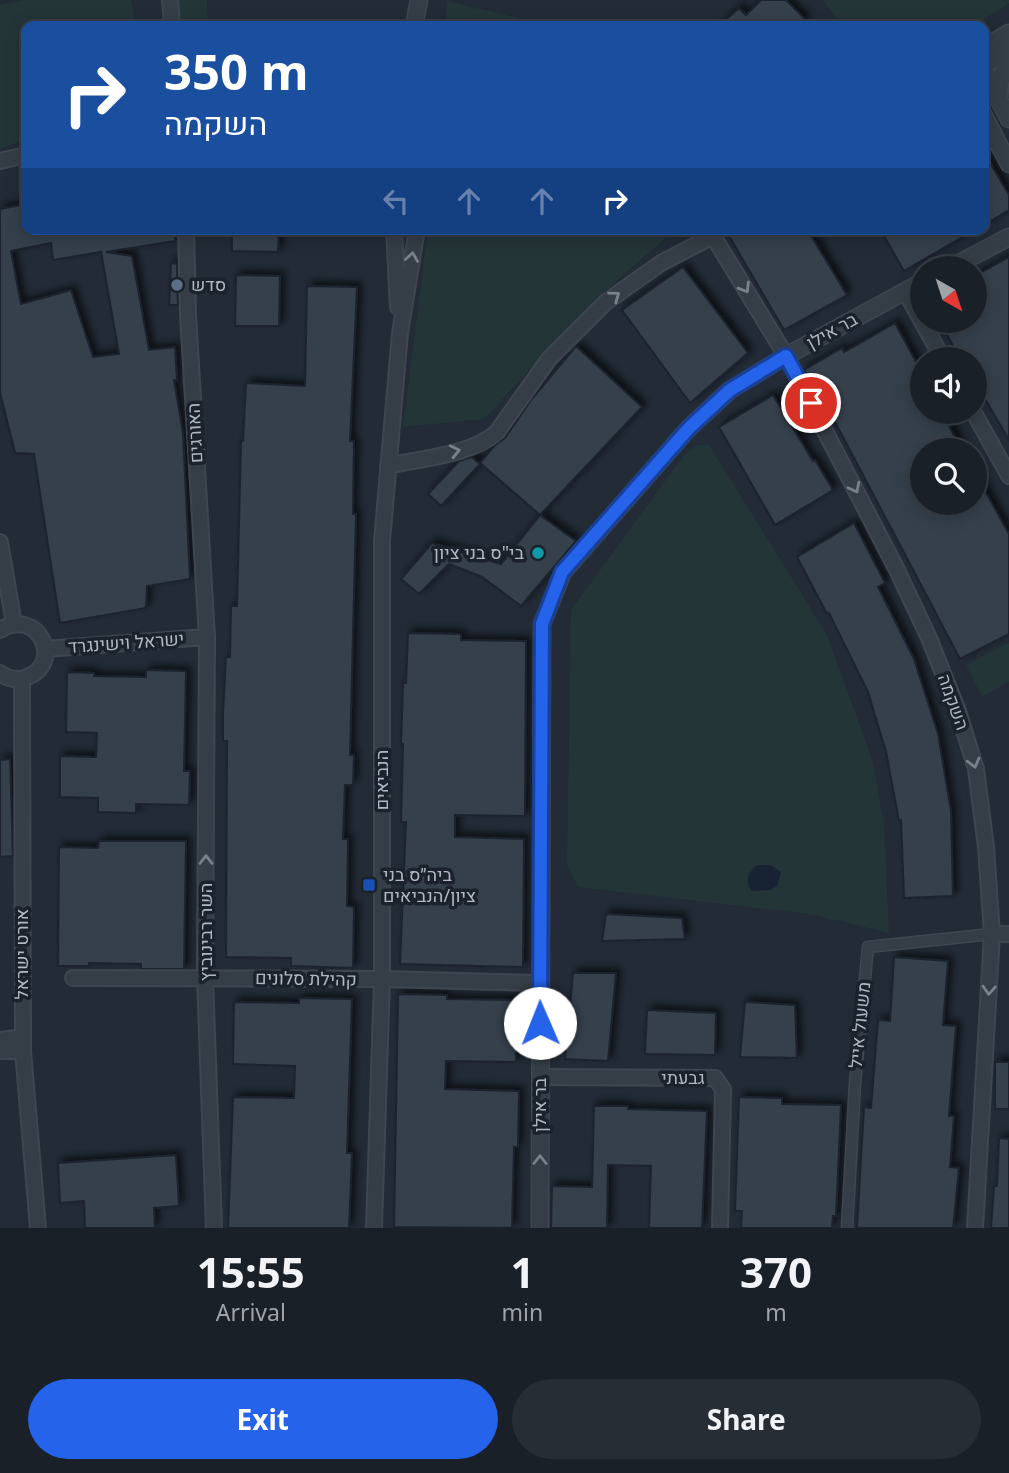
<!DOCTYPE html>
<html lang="en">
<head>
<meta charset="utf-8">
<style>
	body { margin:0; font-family:"Noto Sans",Heebo,sans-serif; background:#272d34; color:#f1f3f6; height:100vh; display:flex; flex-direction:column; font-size:26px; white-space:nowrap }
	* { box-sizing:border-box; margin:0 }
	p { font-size:23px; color:#9fa3a8 }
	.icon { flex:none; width:38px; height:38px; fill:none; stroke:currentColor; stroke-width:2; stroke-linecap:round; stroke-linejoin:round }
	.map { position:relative; height:1228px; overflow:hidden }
	.side { display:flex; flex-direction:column; background:#1a2028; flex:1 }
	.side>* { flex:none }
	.top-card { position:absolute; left:21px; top:21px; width:968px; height:214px; border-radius:14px; box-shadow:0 4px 18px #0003,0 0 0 2px #383e45; background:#1a4fa0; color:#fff; overflow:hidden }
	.needle { width:46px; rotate:141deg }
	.buttons { position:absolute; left:910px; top:256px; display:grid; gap:14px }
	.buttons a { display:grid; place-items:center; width:77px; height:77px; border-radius:50%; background:#1a2028; box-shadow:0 4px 18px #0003,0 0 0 2px #383e45; font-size:35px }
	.pin { position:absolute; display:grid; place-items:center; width:60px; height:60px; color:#fff; margin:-30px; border:4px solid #fff; border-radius:50%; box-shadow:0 2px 7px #0007 }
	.me { position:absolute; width:77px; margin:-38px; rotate:359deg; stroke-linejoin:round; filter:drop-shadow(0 0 5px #0008) }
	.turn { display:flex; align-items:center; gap:24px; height:147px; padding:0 28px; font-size:32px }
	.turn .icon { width:91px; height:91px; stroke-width:2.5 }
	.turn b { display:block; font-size:49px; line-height:60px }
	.lanes { display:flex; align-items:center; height:66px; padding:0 28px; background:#0003; justify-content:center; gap:35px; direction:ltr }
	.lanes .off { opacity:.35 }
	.eta { display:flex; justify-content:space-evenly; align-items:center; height:119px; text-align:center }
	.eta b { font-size:42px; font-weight:700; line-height:49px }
	.action { display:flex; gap:14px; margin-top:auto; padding:14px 28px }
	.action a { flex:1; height:80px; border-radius:42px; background:#2563eb; color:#fff; font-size:28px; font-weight:700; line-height:80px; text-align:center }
	.action a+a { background:#272d34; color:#f1f3f6 }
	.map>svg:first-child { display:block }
	.green { fill:#243537 }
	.water { fill:#172232 }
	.building { fill:#343f4c; stroke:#1d242d; stroke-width:2; fill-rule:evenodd; filter:url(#shadow) }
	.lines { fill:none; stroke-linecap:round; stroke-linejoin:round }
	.pedestrian-casing { stroke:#3f4650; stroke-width:13 }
	.minor-casing { stroke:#3f4650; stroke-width:18 }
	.tertiary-casing { stroke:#3f4650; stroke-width:19 }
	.pedestrian { stroke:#353d46; stroke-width:10 }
	.minor { stroke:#353d46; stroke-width:14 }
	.tertiary { stroke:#353d46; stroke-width:16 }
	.oneway { stroke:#79818b }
	.route-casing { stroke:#184099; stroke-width:18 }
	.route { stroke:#2563eb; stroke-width:12 }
	.service-dot { fill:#5c6f8a; stroke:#1b222b; stroke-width:2.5 }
	.culture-dot { fill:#0f9aa8; stroke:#1b222b; stroke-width:2.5 }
	.transit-dot { fill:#1a4fb4; stroke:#1b222b; stroke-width:2.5 }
	.labels { text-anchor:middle; stroke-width:7; stroke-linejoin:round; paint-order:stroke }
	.poi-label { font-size:18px; fill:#b0b8c3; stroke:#1b222b; text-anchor:start }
	.street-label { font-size:18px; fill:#b0b8c3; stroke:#1b222b }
</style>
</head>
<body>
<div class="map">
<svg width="1009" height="1228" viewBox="0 0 1009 1228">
	<defs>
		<filter id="shadow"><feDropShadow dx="4.5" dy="-4.5" stdDeviation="3.5" flood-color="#0009"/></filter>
	</defs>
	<rect width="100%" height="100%" fill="#222b36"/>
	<path class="green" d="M27,0H131L136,26H26V139L0,149V5Z
		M167,0H207L208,26H168Z
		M823,0H1009V3L973,26H843Z
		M447,1L520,18L527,26H446Z
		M428,229H676L599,296L484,419L403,427Z
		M698,445H709L827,635L872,759L884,824L889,933L810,914L578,887L567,866L571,610L684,455Z
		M1009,643V682L982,697L966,665Z"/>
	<path class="water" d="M757,865H770L781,872L777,886L770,890L752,891C744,881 748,873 757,865Z"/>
	<path class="building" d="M761,0H786L806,20L800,26H719L739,8L746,15Z
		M984,152L1009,195V210L984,225Z
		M26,204V229H174L175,241L106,252L132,256L149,350L175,347L177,380H174L183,433L190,579L147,586L146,608L60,623L34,454L15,453L0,393V209ZM51,243L53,260L101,252L119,354L93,357L71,290L21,304L11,251Z
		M232,229H279L278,252L232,251Z
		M725,229H807L847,295L784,330Z
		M880,229H976L904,271Z
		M1009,257V440L975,382V359H960L939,320H975V276Z
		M171,263L177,264L178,305H169Z
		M683,267L748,353L690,403L622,310Z
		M236,275L280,276L279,326H235Z
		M307,286L357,287L350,441H354L353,514H356L350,755H354L353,785H345L343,839H348L347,906L354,907L353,968L291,966V958L226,957L227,741H223V713L226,657H230L231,606H237L241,441H243L246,383L305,386Z
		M895,323L922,373V411H941L962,450H922V502H975V473L1009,534V634L960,659L834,420L804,370L842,348L844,352Z
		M576,346L642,407L540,515L480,463L494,446L505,438L531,400Z
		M773,395L813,461L815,460L833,490L775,525L719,427Z
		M472,457L480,464L441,506L428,494L459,461Z
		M540,515L576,541L521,606L482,577L449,564L419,594L401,579L432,543L501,564Z
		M854,523L885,583L878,587L914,659L938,734L951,811L953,896L904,898L901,820L899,821L886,752L868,692L829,613L827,614L797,557Z
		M408,633L461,634V640L526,641L525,816L455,815V837L524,839L523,967L400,964L406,822H401L403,744H401L403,683H406Z
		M146,670L186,671L184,771H190L189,805L136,804V813L98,812V798L60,797V756L96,757L97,733L66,732L67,672L94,673V676L146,677Z
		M10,759L13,856L0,857V760Z
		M99,841H186L184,969H141V964L89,963V966H58L59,847L98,848Z
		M606,914L682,918L685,939L602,941Z
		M894,957L948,961L943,1025L956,1026L949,1116H954L950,1167L959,1168L953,1228H857L864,1107L871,1108L878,1020L890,1021Z
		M573,973H616L608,1061L565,1059Z
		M398,994L447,995V999L517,1000L516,1062L446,1061L445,1089L519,1091L518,1147H514L512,1228L394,1227Z
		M299,998L352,999L347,1153H352L349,1228H228L233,1097L294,1098L295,1066L233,1064L234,1002L299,1003Z
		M745,1002L795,1005L797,1058L740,1057Z
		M647,1010L716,1013L715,1055L645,1054Z
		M995,1062H1009V1109H995Z
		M739,1097L782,1098V1104L841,1105L836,1216H833L832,1228H741L742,1211H735Z
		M594,1106H628V1109L707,1111L702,1228H649L651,1166L608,1165L607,1228H551L552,1186L592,1187Z
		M999,1138L1009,1139V1228H991L994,1186H997Z
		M176,1155L179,1206L154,1208L155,1228H85L84,1201L60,1203L58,1163Z"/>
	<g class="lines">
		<defs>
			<path id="pedestrian" d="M847,1228L855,1083L868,947L992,934"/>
			<path id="minor" d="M170,0L172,26
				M0,161L26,155
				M186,229L188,314L207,637L205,978L214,1228
				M394,229L398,307
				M712,229L713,236L786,356L897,570L929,638L958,711L976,769L986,847L992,934L975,1228
				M905,291L943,359
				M973,411L1009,476
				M388,466C422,458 472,455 497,432L549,359L606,302L661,263L713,236
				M0,542L14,624
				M0,630C38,606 65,663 27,677C17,681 8,679 0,673
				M45,649L207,637
				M22,679L23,1051L38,1228
				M992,934H1009
				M73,978L382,979L539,983
				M0,1040L23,1037
				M0,1051H23
				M540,1077L715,1078L723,1089L720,1228
				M374,1228L382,979V541L400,333L417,229"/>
			<path id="tertiary" d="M414,26L419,0
				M984,48L1009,33
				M984,65L1009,50
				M984,71L1009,119
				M999,100L1000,82L1009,59
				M984,116L1009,164
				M950,268L1009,237
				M540,1228L542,624L563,572L689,428L730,390L786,356L922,282"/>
		</defs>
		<use href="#pedestrian" class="pedestrian-casing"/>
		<use href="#minor" class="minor-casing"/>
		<use href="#tertiary" class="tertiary-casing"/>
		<use href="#pedestrian" class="pedestrian"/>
		<use href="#minor" class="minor"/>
		<use href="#tertiary" class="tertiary"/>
	</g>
	<defs><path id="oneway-chevron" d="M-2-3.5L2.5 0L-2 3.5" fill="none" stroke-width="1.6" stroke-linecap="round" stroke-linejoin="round" transform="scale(1.75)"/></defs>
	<g class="oneway">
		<use href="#oneway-chevron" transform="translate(412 257) rotate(-81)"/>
		<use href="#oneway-chevron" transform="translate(745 288) rotate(59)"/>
		<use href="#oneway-chevron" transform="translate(615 296) rotate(-36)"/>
		<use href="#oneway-chevron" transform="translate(455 451) rotate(-13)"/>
		<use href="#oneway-chevron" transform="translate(855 488) rotate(63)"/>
		<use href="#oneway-chevron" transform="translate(974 763) rotate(75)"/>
		<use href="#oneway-chevron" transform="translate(206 860) rotate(-90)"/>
		<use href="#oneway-chevron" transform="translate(989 990) rotate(93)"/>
		<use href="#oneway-chevron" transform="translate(540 1160) rotate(-90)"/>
	</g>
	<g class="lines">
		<defs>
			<path id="route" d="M540,1023L542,624L562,572L689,428L730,390L786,356L811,403"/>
		</defs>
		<use href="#route" class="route-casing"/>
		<use href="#route" class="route"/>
	</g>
	<circle class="service-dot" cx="177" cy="285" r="7"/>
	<circle class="culture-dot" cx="538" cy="553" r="7"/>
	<rect class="transit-dot" x="362" y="878" width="14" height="14" rx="3.5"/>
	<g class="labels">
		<g class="poi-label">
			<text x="191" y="291">סדש</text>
			<text x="524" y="559" text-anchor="end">בי"ס בני ציון</text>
			<text x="383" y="881">ביה״ס בני<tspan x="383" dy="21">ציון/הנביאים</tspan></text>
		</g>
		<g class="street-label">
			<text transform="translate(832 331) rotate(-29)" y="6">בר אילן</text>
			<text transform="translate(195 433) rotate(-93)" y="6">האורגים</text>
			<text transform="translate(126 643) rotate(-4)" y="6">ישראל וישינגרד</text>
			<text transform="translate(953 702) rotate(70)" y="6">השקמה</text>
			<text transform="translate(382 780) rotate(-90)" y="6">הנביאים</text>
			<text transform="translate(206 932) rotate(-90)" y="6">השר רבינוביץ</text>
			<text transform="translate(22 954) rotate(-90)" y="6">אורט ישראל</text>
			<text transform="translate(306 979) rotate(1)" y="6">קהילת סלונים</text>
			<text transform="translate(860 1025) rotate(-84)" y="6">משעול אייל</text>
			<text x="683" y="1084">גבעתי</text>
			<text transform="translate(540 1105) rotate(-90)" y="6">בר אילן</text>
		</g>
	</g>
</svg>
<div class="buttons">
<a><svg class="needle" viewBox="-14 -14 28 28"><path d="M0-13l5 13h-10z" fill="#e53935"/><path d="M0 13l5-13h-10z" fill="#9fa3a8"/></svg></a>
<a><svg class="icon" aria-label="sound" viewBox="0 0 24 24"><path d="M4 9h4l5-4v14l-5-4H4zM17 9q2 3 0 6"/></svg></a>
<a><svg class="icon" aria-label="search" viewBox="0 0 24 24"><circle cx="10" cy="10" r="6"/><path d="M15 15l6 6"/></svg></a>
</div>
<div class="pin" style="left:811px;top:403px;background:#d93025"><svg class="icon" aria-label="arrive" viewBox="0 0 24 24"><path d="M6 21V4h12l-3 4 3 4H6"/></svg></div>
<svg class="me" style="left:540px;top:1023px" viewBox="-20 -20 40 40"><circle r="19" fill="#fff"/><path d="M0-13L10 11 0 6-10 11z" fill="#2563eb"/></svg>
<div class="top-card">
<div class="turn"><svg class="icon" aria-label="right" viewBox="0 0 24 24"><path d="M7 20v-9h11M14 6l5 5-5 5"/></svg><div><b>350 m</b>השקמה</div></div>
<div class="lanes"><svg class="icon off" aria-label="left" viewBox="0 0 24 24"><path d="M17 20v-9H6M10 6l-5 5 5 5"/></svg><svg class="icon off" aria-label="ahead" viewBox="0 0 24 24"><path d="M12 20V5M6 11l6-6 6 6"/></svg><svg class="icon off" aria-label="ahead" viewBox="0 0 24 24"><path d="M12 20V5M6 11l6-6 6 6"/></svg><svg class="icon" aria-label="right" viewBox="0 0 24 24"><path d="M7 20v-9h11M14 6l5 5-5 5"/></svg></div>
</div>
</div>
<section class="side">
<div class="eta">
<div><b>15:55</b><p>Arrival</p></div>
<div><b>1</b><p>min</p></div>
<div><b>370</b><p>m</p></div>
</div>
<div class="action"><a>Exit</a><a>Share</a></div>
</section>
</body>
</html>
